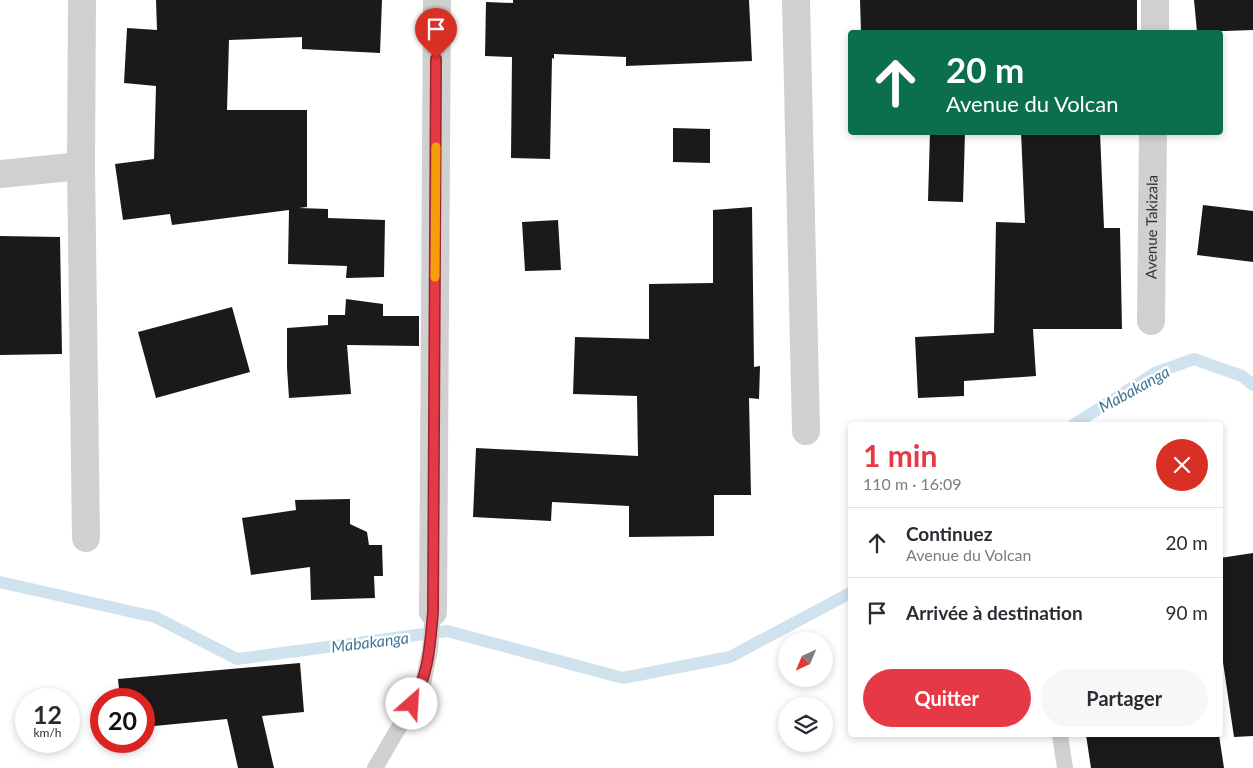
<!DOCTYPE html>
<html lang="fr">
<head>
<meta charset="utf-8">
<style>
	body { margin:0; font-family:Lato,sans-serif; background:#f7f7f7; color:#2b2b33; height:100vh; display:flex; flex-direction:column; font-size:19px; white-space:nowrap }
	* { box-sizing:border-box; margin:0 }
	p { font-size:16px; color:#7c7c81 }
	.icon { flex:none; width:28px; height:28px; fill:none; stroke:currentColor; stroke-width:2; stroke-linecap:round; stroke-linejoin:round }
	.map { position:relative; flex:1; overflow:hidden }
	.drawer { position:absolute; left:848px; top:422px; width:375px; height:315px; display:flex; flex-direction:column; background:#fff; border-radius:5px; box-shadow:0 2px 8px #0003 }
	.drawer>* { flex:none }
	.banner { position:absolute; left:848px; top:30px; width:375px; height:105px; border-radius:5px; box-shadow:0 2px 8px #0003; background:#0b6e4f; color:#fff; overflow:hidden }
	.needle { width:32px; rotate:224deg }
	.controls { position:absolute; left:778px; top:632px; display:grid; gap:10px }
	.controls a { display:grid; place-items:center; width:55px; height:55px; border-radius:50%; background:#fff; box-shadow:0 2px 8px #0003; font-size:25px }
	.speed { position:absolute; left:15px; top:688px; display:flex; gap:10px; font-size:25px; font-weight:700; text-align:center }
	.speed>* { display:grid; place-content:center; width:65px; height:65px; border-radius:50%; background:#fff; box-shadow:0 2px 8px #0003; line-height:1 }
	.speed small { font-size:12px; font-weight:400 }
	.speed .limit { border:8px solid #d22; background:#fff; color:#111 }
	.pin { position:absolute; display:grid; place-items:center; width:42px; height:42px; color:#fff; margin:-51px -21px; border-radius:50% 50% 50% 0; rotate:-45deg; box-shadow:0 0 5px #0007 }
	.pin .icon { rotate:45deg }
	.me { position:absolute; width:55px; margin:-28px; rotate:26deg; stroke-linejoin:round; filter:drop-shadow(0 0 4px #0008) }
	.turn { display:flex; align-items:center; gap:18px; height:105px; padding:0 15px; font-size:22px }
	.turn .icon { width:65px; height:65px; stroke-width:2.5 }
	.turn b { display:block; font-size:35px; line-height:42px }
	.round { display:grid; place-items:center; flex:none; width:52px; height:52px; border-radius:26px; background:#f7f7f7 }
	.headline { display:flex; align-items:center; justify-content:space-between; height:85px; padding:0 15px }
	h1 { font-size:30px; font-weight:700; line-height:38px; color:#e63946 }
	.button { display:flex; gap:10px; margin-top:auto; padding:10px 15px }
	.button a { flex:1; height:58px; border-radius:30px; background:#e63946; color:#fff; font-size:20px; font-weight:700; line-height:58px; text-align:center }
	.button a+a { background:#f7f7f7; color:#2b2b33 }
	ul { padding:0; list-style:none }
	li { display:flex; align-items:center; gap:15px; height:70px; padding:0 15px; border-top:1px solid #e1e1e2 }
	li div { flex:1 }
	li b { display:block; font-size:19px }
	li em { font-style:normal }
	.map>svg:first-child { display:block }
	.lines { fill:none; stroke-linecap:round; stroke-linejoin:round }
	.stream { stroke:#cfe2ee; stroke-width:12 }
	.building { fill:#1a1a1a }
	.service { stroke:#d0d0d0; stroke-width:16 }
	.minor { stroke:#d0d0d0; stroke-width:28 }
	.route-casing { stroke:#96252e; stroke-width:12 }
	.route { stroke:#e63946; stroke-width:9 }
	.slow { stroke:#f59e0b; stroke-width:9 }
	.labels { text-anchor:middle; stroke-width:5; stroke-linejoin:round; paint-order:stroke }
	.street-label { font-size:15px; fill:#333; stroke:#fff }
	.water-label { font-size:16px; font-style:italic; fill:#3f7597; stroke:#fff }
</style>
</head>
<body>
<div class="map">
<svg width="1253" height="768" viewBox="0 0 1253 768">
	<rect width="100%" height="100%" fill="#fff"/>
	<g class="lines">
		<path class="stream" d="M1073,425L1155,373L1194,359L1242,376L1253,385
			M0,582L155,617L237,659L447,631L623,678L730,657L850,593"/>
	</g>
	<path class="building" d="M156,0H382L380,53L302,49V37L229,40L227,110H307V207L299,208L328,209V218L385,220L384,277L346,278L347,266L288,264L289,210L172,225L170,214L123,220L115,164L154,159L156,86L124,83L127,28L157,30Z
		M513,0H749L752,61L626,66V57L554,54V59L552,58L550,159L511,158L512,57L485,56L486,2L513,3Z
		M860,0H1137V32H861Z
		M1194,0H1253V30L1197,32Z
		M673,128L710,129V163L673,162Z
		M930,132H965L963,202L928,201Z
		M1021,132H1100L1104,228H1120L1122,329H1033L1036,376L964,381V396L918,398L915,337L994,333L996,222L1025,223Z
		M1203,205L1253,211V262L1197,255Z
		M752,207L754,367L760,366L759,399L749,398L751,495H714V536L629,537V506L552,502L551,521L473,517L476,448L638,456L637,396L573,394L575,337L649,339V284L713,283V210Z
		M558,220L561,270L525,271L522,222Z
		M0,236L60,237L62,354L0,355Z
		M346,299L383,304V316H419V346L347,345L351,394L289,398L287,368V328L328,325V315H345Z
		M232,307L250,372L156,398L138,332Z
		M350,499V524L367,532L369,545H382L383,576H374L375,598L311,600L310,567L251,575L242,518L296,510L295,500Z
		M1253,553V736L1234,737L1220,642V558Z
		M300,663L304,712L262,716L274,768H238L227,719L144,727V699H120L118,679Z
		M1086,735H1219L1224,768H1091Z"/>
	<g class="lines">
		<path class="service" d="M1060,735L1065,768
			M375,768L422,688L430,650L433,612"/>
		<g class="minor">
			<path d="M82,0L81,166L86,538"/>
			<path d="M796,0L806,431"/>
			<path d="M1155,32V0"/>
			<path d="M0,174L81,166"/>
			<path id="s1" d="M1151,321L1153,132"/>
			<path d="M433,612L437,0"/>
		</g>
	</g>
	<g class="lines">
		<defs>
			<path id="route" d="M412,704C429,674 430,645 433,612L436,59"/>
		</defs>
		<use href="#route" class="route-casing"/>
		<use href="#route" class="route"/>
		<path class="slow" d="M435,277L436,147"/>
	</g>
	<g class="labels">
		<g class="street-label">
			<text dy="5" stroke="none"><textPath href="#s1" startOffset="94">Avenue Takizala</textPath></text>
		</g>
		<g class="water-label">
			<text transform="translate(1134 389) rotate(-29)" y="6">Mabakanga</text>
			<text transform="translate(370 642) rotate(-7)" y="6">Mabakanga</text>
		</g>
	</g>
</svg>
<div class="controls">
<a><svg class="needle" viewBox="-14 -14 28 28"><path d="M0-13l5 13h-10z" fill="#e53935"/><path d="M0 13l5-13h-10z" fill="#7c7c81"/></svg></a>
<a><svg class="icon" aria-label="layers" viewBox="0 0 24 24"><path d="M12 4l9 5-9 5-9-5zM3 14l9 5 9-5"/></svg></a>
</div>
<div class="speed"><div>12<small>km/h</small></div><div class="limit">20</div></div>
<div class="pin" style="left:436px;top:59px;background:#d93025"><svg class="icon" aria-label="arrive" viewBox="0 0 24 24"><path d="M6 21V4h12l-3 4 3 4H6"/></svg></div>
<svg class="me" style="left:412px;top:704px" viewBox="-20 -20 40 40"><circle r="19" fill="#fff"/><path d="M0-13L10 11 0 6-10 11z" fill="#e63946"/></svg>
<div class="banner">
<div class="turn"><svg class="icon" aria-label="ahead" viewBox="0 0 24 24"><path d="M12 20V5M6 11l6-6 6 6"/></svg><div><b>20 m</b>Avenue du Volcan</div></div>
</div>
<section class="drawer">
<div class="headline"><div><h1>1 min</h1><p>110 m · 16:09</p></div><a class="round" style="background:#d93025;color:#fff"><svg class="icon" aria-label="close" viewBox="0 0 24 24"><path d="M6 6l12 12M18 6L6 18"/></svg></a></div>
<ul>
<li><svg class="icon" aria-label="ahead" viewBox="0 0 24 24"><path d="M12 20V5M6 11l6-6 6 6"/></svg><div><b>Continuez</b><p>Avenue du Volcan</p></div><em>20 m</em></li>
<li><svg class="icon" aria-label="arrive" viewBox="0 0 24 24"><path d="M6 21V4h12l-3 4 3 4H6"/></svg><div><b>Arrivée à destination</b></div><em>90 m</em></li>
</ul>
<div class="button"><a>Quitter</a><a>Partager</a></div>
</section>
</div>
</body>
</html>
